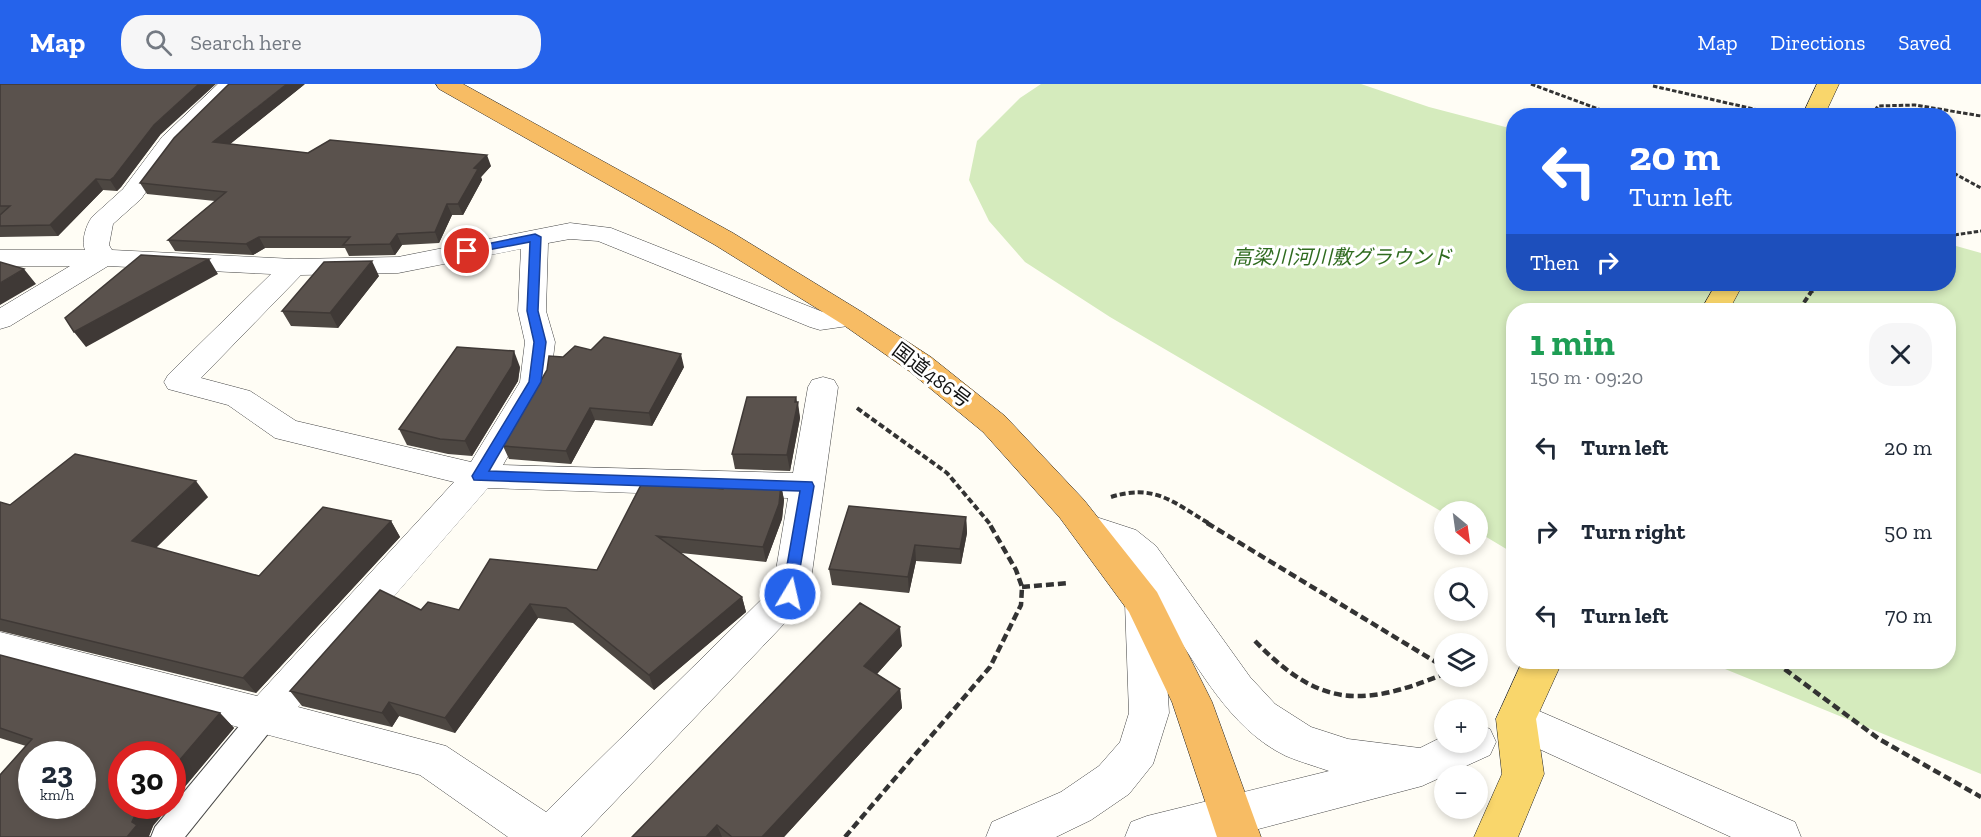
<!DOCTYPE html>
<html lang="en">
<head>
<meta charset="utf-8">
<style>
	body { margin:0; font-family:"Zilla Slab","Noto Sans JP",serif; background:#f6f6f7; color:#1f2937; height:100vh; display:flex; flex-direction:column; font-size:22px; white-space:nowrap }
	* { box-sizing:border-box; margin:0 }
	p { font-size:20px; color:#747a83 }
	.icon { flex:none; width:33px; height:33px; fill:none; stroke:currentColor; stroke-width:2; stroke-linecap:round; stroke-linejoin:round }
	.map { position:relative; flex:1; overflow:hidden }
	.side { position:absolute; left:1506px; top:219px; width:450px; height:366px; display:flex; flex-direction:column; background:#fff; border-radius:24px; box-shadow:0 3px 9px #0003 }
	.side>* { flex:none }
	.hud { position:absolute; left:1506px; top:24px; width:450px; height:183px; border-radius:24px; box-shadow:0 3px 9px #0003; background:#2563eb; color:#fff; overflow:hidden }
	.needle { width:39px; rotate:151deg }
	.tools { position:absolute; left:1434px; top:417px; display:grid; gap:12px }
	.tools a { display:grid; place-items:center; width:54px; height:54px; border-radius:50%; background:#fff; box-shadow:0 3px 9px #0003; font-size:30px }
	.speed { position:absolute; left:18px; top:657px; display:flex; gap:12px; font-size:30px; font-weight:700; text-align:center }
	.speed>* { display:grid; place-content:center; width:78px; height:78px; border-radius:50%; background:#fff; box-shadow:0 3px 9px #0003; line-height:1 }
	.speed small { font-size:15px; font-weight:400 }
	.speed .limit { border:9px solid #d22; background:#fff; color:#111 }
	.pin { position:absolute; display:grid; place-items:center; width:51px; height:51px; color:#fff; margin:-26px; border:3px solid #fff; border-radius:50%; box-shadow:0 2px 6px #0007 }
	.me { position:absolute; width:66px; margin:-33px; rotate:9deg; stroke-linejoin:round; filter:drop-shadow(0 0 4px #0008) }
	.turn { display:flex; align-items:center; gap:21px; height:126px; padding:0 24px; font-size:27px }
	.turn .icon { width:78px; height:78px; stroke-width:2.5 }
	.turn b { display:block; font-size:42px; line-height:51px }
	.then { display:flex; align-items:center; height:57px; padding:0 24px; background:#0003; gap:12px; font-size:22px }
	.round { display:grid; place-items:center; flex:none; width:63px; height:63px; border-radius:24px; background:#f6f6f7 }
	.overview { display:flex; align-items:center; justify-content:space-between; height:102px; padding:0 24px }
	h1 { font-size:36px; font-weight:800; line-height:45px; color:#1e9e55 }
	ul { padding:0; list-style:none }
	li { display:flex; align-items:center; gap:18px; height:84px; padding:0 24px }
	li div { flex:1 }
	li b { display:block; font-size:22px }
	li em { font-style:normal }
	header { display:flex; align-items:center; gap:36px; box-sizing:border-box; height:84px; padding:0 30px; background:#2563eb; color:#fff }
	header strong { font-size:28px }
	nav { display:flex; gap:33px; margin-inline-start:auto; font-size:21px }
	.search { width:420px; height:54px; background:#f6f6f7; display:flex; align-items:center; gap:15px; box-sizing:border-box; padding:0 21px; border-radius:24px; color:#747a83; font-size:22px }
	.map>svg:first-child { display:block }
	.green { fill:#d5ebbd }
	.lines { fill:none; stroke-linecap:round; stroke-linejoin:round }
	.service-casing { stroke:#444; stroke-width:2 }
	.minor-casing { stroke:#444; stroke-width:1 }
	.tertiary-casing { stroke:#444; stroke-width:1 }
	.primary-casing { stroke:#222; stroke-width:1 }
	.trunk-casing { stroke:#222; stroke-width:1 }
	.path-far2 { stroke:#333; stroke-width:3; stroke-dasharray:4.5 2; stroke-linecap:butt }
	.path-far1 { stroke:#333; stroke-width:4; stroke-dasharray:6 3; stroke-linecap:butt }
	.path { stroke:#333; stroke-width:4.5; stroke-dasharray:8 4; stroke-linecap:butt }
	.service { fill:#fff; fill-rule:evenodd }
	.minor { fill:#fff; fill-rule:evenodd }
	.tertiary { fill:#fff; fill-rule:evenodd }
	.primary { fill:#f9d66b; fill-rule:evenodd }
	.trunk { fill:#f7bc64; fill-rule:evenodd }
	.wall { fill:#4d4742 }
	.shaded-wall { fill:#3f3936 }
	.building { fill:#5a524d; stroke:#3f3936; stroke-width:1.5; fill-rule:evenodd }
	.route { fill:#2563eb; stroke:#184099; stroke-width:1.5 }
	.labels { text-anchor:middle; stroke-width:6; stroke-linejoin:round; paint-order:stroke }
	.park-label { font-size:20px; font-style:italic; fill:#2f6b1f; stroke:#fff }
	.street-label { font-size:20px; fill:#111; stroke:#fff }
</style>
</head>
<body>
<header>
<strong>Map</strong>
<div class="search"><svg class="icon" aria-label="search" viewBox="0 0 24 24"><circle cx="10" cy="10" r="6"/><path d="M15 15l6 6"/></svg>Search here</div>
<nav><a>Map</a><a>Directions</a><a>Saved</a></nav>
</header>
<div class="map">
<svg width="1981" height="753" viewBox="0 0 1981 753">
	<rect width="100%" height="100%" fill="#fffdf5"/>
	<path class="green" d="M1041,0H1361L1429,23L1513,45L1514,200H1948L1949,160L1981,169V690L1708,578H1948V226H1514L1513,469L1478,448V428L1444,429L1110,233L1025,178L989,137L969,96L977,57L1020,14Z"/>
	<g class="lines">
		<defs>
			<path id="service" d="M265,620L275,623L279,632L275,641L185,753H151L155,743L255,623Z"/>
			<path id="minor" d="M218,0H242L178,63L141,115L113,140L109,161L112,166L294,175L398,173L570,139L611,144L823,228L852,225L862,228L866,234L862,240L820,246L810,243L598,157L570,155L548,159L546,227L555,258L550,298L503,381L793,389L808,303L812,296L823,293L834,296L838,303L809,510L803,520L581,753H508L420,691L0,580V548L257,612L454,398L275,354L228,321L168,305L164,298L168,291L271,190L108,182L10,242L0,245V224L70,182H0V166H85C81,157 86,141 92,133L123,105L162,53ZM521,165L518,227L525,258L520,298L471,378L296,337L250,307L201,294L301,191L398,189ZM488,404L788,414L773,504L546,728L446,662L298,623Z
				M1516,617L1795,738L1801,753H1731L1502,648L1496,635L1502,622Z"/>
			<path id="tertiary" d="M1087,430L1136,446L1156,462L1250,593L1275,620L1311,643L1348,655L1420,664L1444,652V658H1478V640L1490,645L1496,658L1490,671L1422,702L1228,753H1125L1131,738L1147,732L1329,687C1315,682 1300,678 1286,672C1229,645 1197,580 1163,531L1169,629L1153,680L1129,710L1091,736L1056,753H986L992,738L1061,708L1099,682L1120,658L1129,629L1125,519L1131,508L1146,505C1123,471 1112,466 1075,452L1069,443L1075,434Z"/>
			<path id="primary" d="M1817,0H1839L1824,32H1802Z
				M1716,200H1743L1729,226H1701Z
				M1522,578H1562L1536,635L1544,690L1518,753H1474L1502,690L1496,635Z"/>
			<path id="trunk" d="M436,0H463L733,149L862,228L931,273L1005,332L1084,416L1157,508L1212,618L1261,753H1217L1172,618L1129,528L1060,434L983,348L909,287L842,240L715,161L439,5Z"/>
		</defs>
		<use href="#service" class="service-casing"/>
		<use href="#minor" class="minor-casing"/>
		<use href="#tertiary" class="tertiary-casing"/>
		<use href="#primary" class="primary-casing"/>
		<use href="#trunk" class="trunk-casing"/>
		<path class="path-far2" d="M1531,0L1617,32
			M1653,2L1780,31
			M1874,32L1873,29L1878,22L1915,21L1981,32
			M1948,86L1981,104
			M1948,152L1981,147"/>
		<path class="path-far1" d="M1799,226L1811,208L1822,200
			M857,324L947,389L990,440
			M1111,413C1155,399 1174,419 1210,440"/>
		<path class="path" d="M1207,439L1444,583
			M1022,503L1069,499
			M1255,557C1319,623 1361,624 1444,590
			M1775,578L1879,655L1981,713
			M845,753L990,583L1021,521L1022,503L1016,486L989,439"/>
		<use href="#service" class="service"/>
		<use href="#minor" class="minor"/>
		<use href="#tertiary" class="tertiary"/>
		<use href="#primary" class="primary"/>
		<use href="#trunk" class="trunk"/>
	</g>
	<path class="wall" d="M0,0L160,51L121,103L117,107L103,106L58,152L0,153Z
		M305,0L230,60L308,69L491,82L481,93L482,96L463,131H452L439,159L402,161L395,171L349,172L345,164H265L253,171L175,167L168,156L215,117L147,110L140,99Z
		M379,192L338,244L291,242L282,227Z
		M591,266L684,283L652,342L595,336L571,380L509,375L503,362L563,273Z
		M520,283L518,297L472,372L448,370L407,361L399,345Z
		M796,313L800,334L790,387L735,385L732,370Z
		M781,401L784,416L782,435L766,478L681,469L742,513L746,528L654,606L573,539L538,534L455,649L399,632L392,643L302,622L290,607L421,526H459L597,486L723,405Z
		M208,413L156,464L259,492L391,437L400,453L256,609L0,547V418L10,421Z
		M966,433L967,449L961,480L916,477L909,509L832,501L829,485Z
		M902,562L877,590L900,605L902,624L784,753H632Z
		M0,571L220,629L234,644L172,718V670L153,742L149,752L26,662L0,654Z"/>
	<path class="shaded-wall" d="M199,0H216L160,51L121,103L117,107L110,96L154,41Z
		M287,0H305L219,69L213,58Z
		M487,71L491,82L481,93L482,96L463,131L458,120L474,84Z
		M96,95L103,106L58,152L50,141Z
		M447,120L452,131L439,159L435,148Z
		M397,150L402,161L395,171L390,160Z
		M259,153L265,164L253,171L246,160Z
		M209,175L218,190L86,263L74,248Z
		M372,177L379,192L338,244L330,229Z
		M24,185L36,200L0,221V199Z
		M514,267L520,283L518,297L472,372L465,357Z
		M681,270L684,283L652,342L649,329Z
		M796,313L797,321L798,318L800,334L790,387L787,371Z
		M590,324L595,336L571,380L566,367Z
		M196,397L208,413L146,473L132,457Z
		M781,401L784,416L782,435L766,478L763,463Z
		M966,433L967,449L961,480L960,465Z
		M391,437L400,453L256,609L243,594Z
		M915,461L916,477L909,509L908,493Z
		M742,513L746,528L654,606L649,591Z
		M530,520L538,534L455,649L445,634Z
		M900,543L902,562L867,601L864,582Z
		M900,605L902,624L784,753H762Z
		M389,618L399,632L392,643L382,629Z
		M220,629L234,644L172,718V685Z
		M142,722H170L153,742L149,752L151,753H127L137,727Z
		M717,741L722,753H706Z"/>
	<path class="building" d="M0,0H199L154,41L114,93L110,96L96,95L50,141L0,142V131L10,122H0Z
		M229,0H287L213,58L308,69L330,56L487,71L474,84L478,85L458,120H447L435,148L397,150L390,160L343,161L350,153H259L246,160L168,156L226,108L140,99L174,54Z
		M141,171L209,175L74,248L65,234Z
		M372,177L330,229L282,227L324,178Z
		M0,178L24,185L0,199Z
		M604,253L681,270L649,329L590,324L566,367L503,362L547,286L549,272L563,273L575,262L591,266Z
		M457,263L514,267L512,282L465,357L440,355L399,345Z
		M747,313H796L795,318H798L787,371L732,370Z
		M75,370L196,397L132,457L259,492L323,423L391,437L243,594L0,535V418L10,421Z
		M643,397L723,405L724,399L781,401L779,420L763,463L657,452L742,513L649,591L566,524L530,520L445,634L389,618L382,629L290,607L380,506L421,526L428,518L459,526L490,475L597,486Z
		M849,422L966,433L960,465L915,461L908,493L829,485Z
		M860,519L900,543L864,582L900,605L762,753H732L717,741L706,753H632Z
		M0,571L220,629L172,685V670H122V722H142L137,727L132,738L137,741L127,753H0V691L32,655L0,644ZM32,670H82V722H32Z"/>
	<path class="route" d="M535,150L541,153L538,227L546,258L541,298L489,387L812,398L814,402L795,514H784L782,510L800,407L474,396L472,392L529,298L534,258L527,227L530,158L467,170L461,167L467,164Z"/>
	<g class="labels">
		<g class="park-label">
			<text x="1342" y="180">高梁川河川敷グラウンド</text>
		</g>
		<g class="street-label">
			<text transform="translate(932 291) rotate(37)" y="7">国道486号</text>
		</g>
	</g>
</svg>
<div class="tools">
<a><svg class="needle" viewBox="-14 -14 28 28"><path d="M0-13l5 13h-10z" fill="#e53935"/><path d="M0 13l5-13h-10z" fill="#747a83"/></svg></a>
<a><svg class="icon" aria-label="search" viewBox="0 0 24 24"><circle cx="10" cy="10" r="6"/><path d="M15 15l6 6"/></svg></a>
<a><svg class="icon" aria-label="layers" viewBox="0 0 24 24"><path d="M12 4l9 5-9 5-9-5zM3 14l9 5 9-5"/></svg></a>
<a>+</a>
<a>−</a>
</div>
<div class="speed"><div>23<small>km/h</small></div><div class="limit">30</div></div>
<div class="pin" style="left:467px;top:167px;background:#d93025"><svg class="icon" aria-label="arrive" viewBox="0 0 24 24"><path d="M6 21V4h12l-3 4 3 4H6"/></svg></div>
<svg class="me" style="left:790px;top:510px" viewBox="-20 -20 40 40"><circle r="17" fill="#2563eb" stroke="#fff" stroke-width="3"/><path d="M0-11L8 9 0 5-8 9z" fill="#fff"/></svg>
<div class="hud">
<div class="turn"><svg class="icon" aria-label="left" viewBox="0 0 24 24"><path d="M17 20v-9H6M10 6l-5 5 5 5"/></svg><div><b>20 m</b>Turn left</div></div>
<div class="then">Then<svg class="icon" aria-label="right" viewBox="0 0 24 24"><path d="M7 20v-9h11M14 6l5 5-5 5"/></svg></div>
</div>
<section class="side">
<div class="overview"><div><h1>1 min</h1><p>150 m · 09:20</p></div><a class="round"><svg class="icon" aria-label="close" viewBox="0 0 24 24"><path d="M6 6l12 12M18 6L6 18"/></svg></a></div>
<ul>
<li><svg class="icon" aria-label="left" viewBox="0 0 24 24"><path d="M17 20v-9H6M10 6l-5 5 5 5"/></svg><div><b>Turn left</b></div><em>20 m</em></li>
<li><svg class="icon" aria-label="right" viewBox="0 0 24 24"><path d="M7 20v-9h11M14 6l5 5-5 5"/></svg><div><b>Turn right</b></div><em>50 m</em></li>
<li><svg class="icon" aria-label="left" viewBox="0 0 24 24"><path d="M17 20v-9H6M10 6l-5 5 5 5"/></svg><div><b>Turn left</b></div><em>70 m</em></li>
</ul>
</section>
</div>
</body>
</html>
